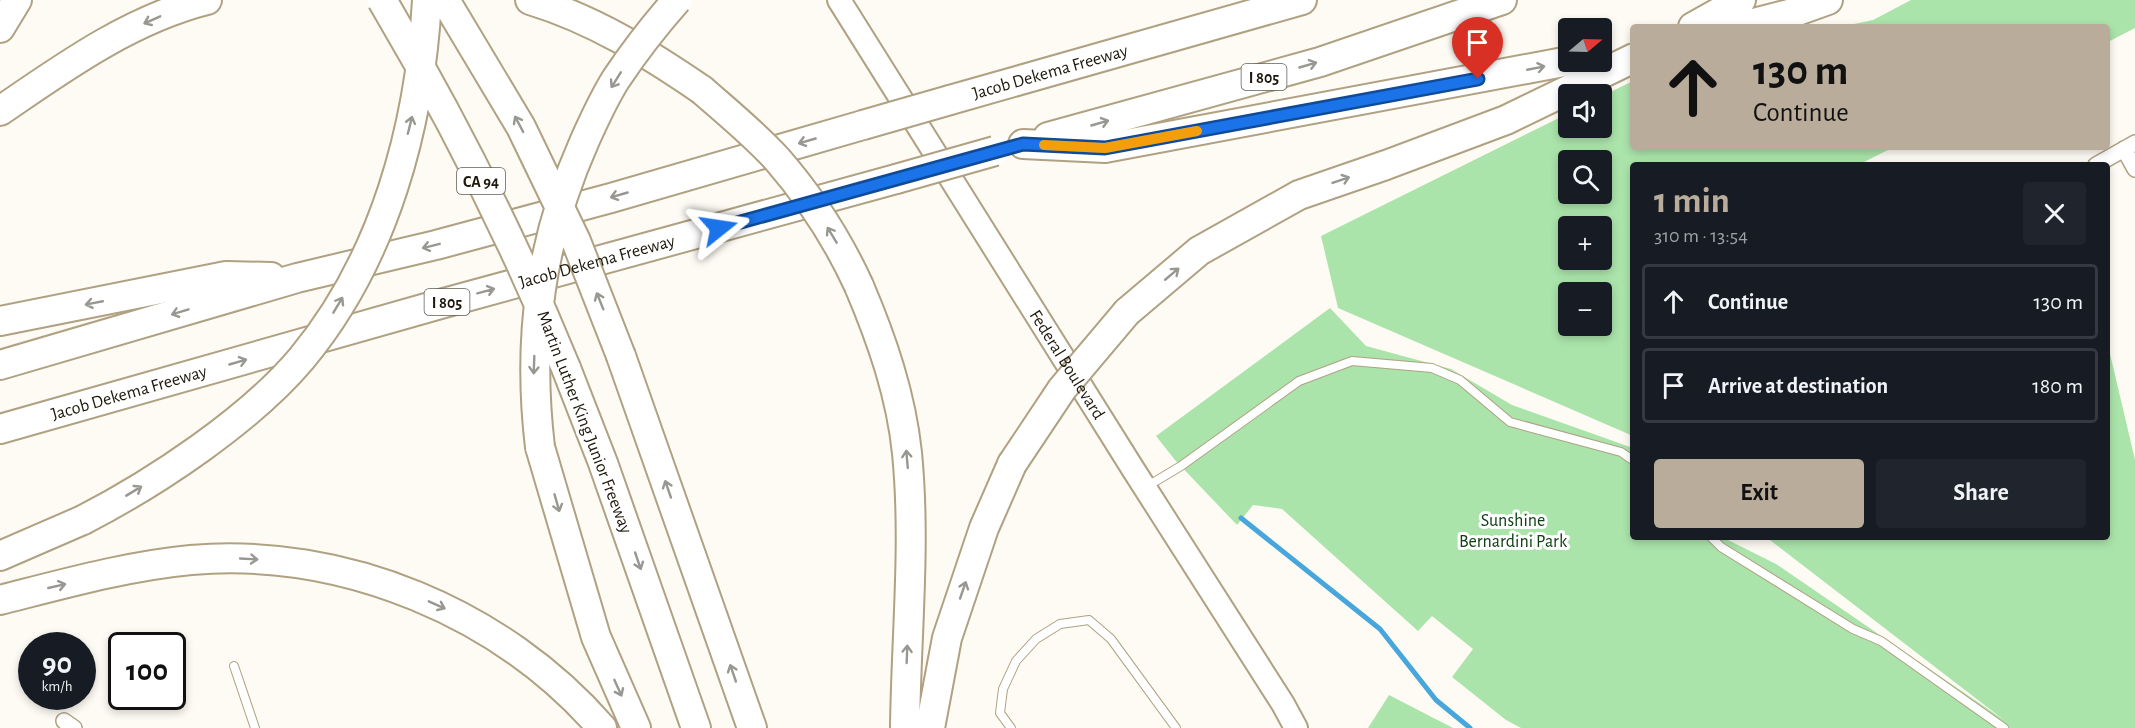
<!DOCTYPE html>
<html lang="en">
<head>
<meta charset="utf-8">
<style>
	body { margin:0; font-family:"Alegreya Sans",sans-serif; background:#20242c; color:#f1f3f6; height:100vh; display:flex; flex-direction:column; font-size:22px; white-space:nowrap }
	* { box-sizing:border-box; margin:0 }
	p { font-size:20px; color:#9ea1a6 }
	.icon { flex:none; width:33px; height:33px; fill:none; stroke:currentColor; stroke-width:2; stroke-linecap:round; stroke-linejoin:round }
	.map { position:relative; flex:1; overflow:hidden }
	.details { position:absolute; left:1630px; top:162px; width:480px; height:378px; display:flex; flex-direction:column; background:#171b24; border-radius:6px; box-shadow:0 3px 9px #0003 }
	.details>* { flex:none }
	.banner { position:absolute; left:1630px; top:24px; width:480px; height:126px; border-radius:6px; box-shadow:0 3px 9px #0003; background:#b9ac9b; color:#111; overflow:hidden }
	.needle { width:39px; rotate:71deg }
	.fabs { position:absolute; left:1558px; top:18px; display:grid; gap:12px }
	.fabs a { display:grid; place-items:center; width:54px; height:54px; border-radius:6px; background:#171b24; box-shadow:0 3px 9px #0003; font-size:30px }
	.speed { position:absolute; left:18px; top:632px; display:flex; gap:12px; font-size:30px; font-weight:700; text-align:center }
	.speed>* { display:grid; place-content:center; width:78px; height:78px; border-radius:50%; background:#171b24; box-shadow:0 3px 9px #0003; line-height:1 }
	.speed small { font-size:15px; font-weight:400 }
	.speed .limit { border:3px solid #111; border-radius:9px; background:#fff; color:#111 }
	.pin { position:absolute; display:grid; place-items:center; width:51px; height:51px; color:#fff; margin:-62px -26px; border-radius:50% 50% 50% 0; rotate:-45deg; box-shadow:0 0 6px #0007 }
	.pin .icon { rotate:45deg }
	.me { position:absolute; width:66px; margin:-33px; rotate:75deg; stroke-linejoin:round; filter:drop-shadow(0 0 4px #0008) }
	.turn { display:flex; align-items:center; gap:21px; height:126px; padding:0 24px; font-size:27px }
	.turn .icon { width:78px; height:78px; stroke-width:2.5 }
	.turn b { display:block; font-size:42px; line-height:51px }
	.round { display:grid; place-items:center; flex:none; width:63px; height:63px; border-radius:6px; background:#20242c }
	.summary { display:flex; align-items:center; justify-content:space-between; height:102px; padding:0 24px }
	h1 { font-size:36px; font-weight:700; line-height:45px; color:#b9ac9b }
	.button { display:flex; gap:12px; margin-top:auto; padding:12px 24px }
	.button a { flex:1; height:69px; border-radius:6px; background:#b9ac9b; color:#111; font-size:24px; font-weight:700; line-height:69px; text-align:center }
	.button a+a { background:#20242c; color:#f1f3f6 }
	ul { padding:0; list-style:none }
	li { display:flex; align-items:center; gap:18px; height:75px; margin:0 12px 9px; padding:0 12px; border:3px solid #363941; border-radius:6px }
	li div { flex:1 }
	li b { display:block; font-size:22px }
	li em { font-style:normal }
	.map>svg:first-child { display:block }
	.green { fill:#abe4aa; fill-rule:evenodd }
	.lines { fill:none; stroke-linecap:round; stroke-linejoin:round }
	.stream { stroke:#47a6db; stroke-width:5 }
	.lane-casing { stroke:#afa182; stroke-width:10 }
	.street-casing { stroke:#afa182; stroke-width:18 }
	.secondary-casing { stroke:#afa182; stroke-width:26 }
	.highway-casing { stroke:#afa182; stroke-width:32 }
	.lane { stroke:#fff; stroke-width:8 }
	.street { stroke:#fff; stroke-width:15 }
	.secondary { stroke:#fff; stroke-width:22 }
	.highway { stroke:#fff; stroke-width:28 }
	.highway-bridge-casing { stroke:#afa182; stroke-width:32; stroke-linecap:butt }
	.highway-bridge { stroke:#fff; stroke-width:28 }
	.oneway { stroke:#999792 }
	.route-casing { stroke:#114b97; stroke-width:15 }
	.route { stroke:#1a73e8; stroke-width:10 }
	.slow { stroke:#f59e0b; stroke-width:10 }
	.labels { text-anchor:middle; stroke-width:6; stroke-linejoin:round; paint-order:stroke }
	.shield { fill:#fff; stroke:#615d55; stroke-width:1.5 }
	.shield-label { font-size:16px; font-weight:bold; fill:#1d180c }
	.street-label { font-size:18px; fill:#1d180c; stroke:#fff }
	.park-label { font-size:18px; fill:#104014; stroke:#fff }
</style>
</head>
<body>
<div class="map">
<svg width="2135" height="728" viewBox="0 0 2135 728">
	<rect width="100%" height="100%" fill="#fefbf4"/>
	<path class="green" d="M1911,0H2135V28L2108,42V27H1840L1873,20Z
		M1633,81L1634,147H1894L1858,165H1634L1633,436L1338,308L1321,236L1569,113V128H1602V96ZM1569,160H1602V194H1569ZM1602,226V260H1569V226ZM1602,292V326H1569V292Z
		M1330,308L1366,346L1451,369L1512,405L1633,448L1634,537H1722L1776,564L2004,720L1766,537H2108V345L2135,460V728H1521L1506,720L1452,677L1473,649L1432,616L1418,631L1282,509L1253,505L1237,525L1175,460L1156,436Z
		M1389,695L1453,728H1368Z"/>
	<g class="lines">
		<path class="stream" d="M1241,518L1380,629L1436,700L1470,728"/>
		<defs>
			<path id="lane" d="M1146,487L1181,466L1299,381L1352,361L1432,368L1460,380L1510,422L1621,452L1634,461
				M1711,537L1721,547L1853,629L1881,641L2004,728
				M234,666L255,728
				M1011,728L1000,713L1003,689L1016,661L1036,639L1060,624L1089,620L1111,639L1176,728"/>
			<path id="street" d="M2124,149L2135,169
				M2096,165L2135,143
				M64,721L74,728"/>
			<g id="secondary">
				<path id="s1" d="M839,0L1133,469L1283,704L1296,728"/>
			</g>
			<g id="highway">
				<path d="M530,0C593,19 648,53 702,90"/>
				<path d="M1693,27L1741,0"/>
				<path d="M1738,27L1789,14L1828,0"/>
				<path d="M0,28L17,0"/>
				<path id="s2" d="M950,100L1302,0"/>
				<path d="M0,111C64,67 131,19 207,0"/>
				<path d="M1048,137L1320,62L1502,0"/>
				<path d="M1023,144L1105,148L1569,61"/>
				<path d="M859,286C882,340 901,395 907,453C916,544 906,637 905,728"/>
				<path d="M1127,312L1199,251L1299,195L1386,165L1506,120L1634,58"/>
				<path d="M0,321L226,276L271,277"/>
				<path d="M621,356L752,728"/>
				<path d="M0,365L297,278L436,245L611,198L863,125"/>
				<path d="M566,368L603,463L696,728"/>
				<path id="s3" d="M0,429L444,303L896,179"/>
				<path d="M540,447L596,637L636,728"/>
				<path d="M0,556L83,520"/>
				<path d="M0,600C63,584 127,566 191,560C344,547 502,613 602,728"/>
				<path d="M930,728L947,638L984,528L1012,464"/>
			</g>
		</defs>
		<use href="#lane" class="lane-casing"/>
		<use href="#street" class="street-casing"/>
		<use href="#secondary" class="secondary-casing"/>
		<use href="#highway" class="highway-casing"/>
		<use href="#lane" class="lane"/>
		<use href="#street" class="street"/>
		<use href="#secondary" class="secondary"/>
		<use href="#highway" class="highway"/>
		<defs>
			<path id="highway-bridge" d="M382,0C452,118 514,241 566,368
				M445,0L521,127L576,241L621,356
				M702,90C727,112 754,134 777,159C810,197 838,240 859,286
				M863,125L950,100
				M896,179L995,151
				M540,447C527,338 540,241 585,140C594,120 604,98 616,79C634,52 655,25 677,0
				M1012,464L1062,389L1127,312
				M83,520C155,483 250,420 302,358C384,259 420,127 427,0"/>
		</defs>
		<use href="#highway-bridge" class="highway-bridge-casing"/>
		<use href="#highway-bridge" class="highway-bridge"/>
	</g>
	<defs><path id="oneway-shaft" d="M-6 0H5M1.5-3L5.5 0L1.5 3" fill="none" stroke-width="1.6" stroke-linecap="round" stroke-linejoin="round" transform="scale(1.5)"/></defs>
	<g class="oneway">
		<use href="#oneway-shaft" transform="translate(152 20) rotate(156)"/>
		<use href="#oneway-shaft" transform="translate(1308 65) rotate(-16)"/>
		<use href="#oneway-shaft" transform="translate(1536 68) rotate(-11)"/>
		<use href="#oneway-shaft" transform="translate(616 80) rotate(122)"/>
		<use href="#oneway-shaft" transform="translate(1100 123) rotate(-16)"/>
		<use href="#oneway-shaft" transform="translate(519 124) rotate(-118)"/>
		<use href="#oneway-shaft" transform="translate(410 125) rotate(-76)"/>
		<use href="#oneway-shaft" transform="translate(807 141) rotate(164)"/>
		<use href="#oneway-shaft" transform="translate(1341 180) rotate(-19)"/>
		<use href="#oneway-shaft" transform="translate(619 195) rotate(164)"/>
		<use href="#oneway-shaft" transform="translate(832 235) rotate(-121)"/>
		<use href="#oneway-shaft" transform="translate(431 246) rotate(166)"/>
		<use href="#oneway-shaft" transform="translate(1172 274) rotate(-40)"/>
		<use href="#oneway-shaft" transform="translate(486 291) rotate(-15)"/>
		<use href="#oneway-shaft" transform="translate(600 301) rotate(-112)"/>
		<use href="#oneway-shaft" transform="translate(94 303) rotate(169)"/>
		<use href="#oneway-shaft" transform="translate(338 305) rotate(-59)"/>
		<use href="#oneway-shaft" transform="translate(180 312) rotate(163)"/>
		<use href="#oneway-shaft" transform="translate(238 362) rotate(-16)"/>
		<use href="#oneway-shaft" transform="translate(534 365) rotate(92)"/>
		<use href="#oneway-shaft" transform="translate(907 459) rotate(-95)"/>
		<use href="#oneway-shaft" transform="translate(668 489) rotate(-109)"/>
		<use href="#oneway-shaft" transform="translate(134 491) rotate(-31)"/>
		<use href="#oneway-shaft" transform="translate(557 503) rotate(74)"/>
		<use href="#oneway-shaft" transform="translate(249 559) rotate(3)"/>
		<use href="#oneway-shaft" transform="translate(638 561) rotate(71)"/>
		<use href="#oneway-shaft" transform="translate(57 586) rotate(-13)"/>
		<use href="#oneway-shaft" transform="translate(963 590) rotate(-71)"/>
		<use href="#oneway-shaft" transform="translate(437 605) rotate(24)"/>
		<use href="#oneway-shaft" transform="translate(907 654) rotate(-88)"/>
		<use href="#oneway-shaft" transform="translate(733 673) rotate(-109)"/>
		<use href="#oneway-shaft" transform="translate(618 688) rotate(66)"/>
	</g>
	<g class="lines">
		<defs>
			<path id="route" d="M719,228L1023,144L1105,148L1478,79"/>
		</defs>
		<use href="#route" class="route-casing"/>
		<use href="#route" class="route"/>
		<path class="slow" d="M1044,145L1105,148L1197,131"/>
	</g>
	<g class="labels">
		<g class="shield">
			<rect x="1241.5" y="64" width="45" height="26" rx="4.5"/>
			<rect x="457" y="168" width="48" height="26" rx="4.5"/>
			<rect x="424.5" y="289" width="45" height="26" rx="4.5"/>
		</g>
		<g class="shield-label">
			<text x="1264" y="83">I 805</text>
			<text x="481" y="187">CA 94</text>
			<text x="447" y="308">I 805</text>
		</g>
		<g class="street-label">
			<text dy="6" stroke="none"><textPath href="#s2" startOffset="104">Jacob Dekema Freeway</textPath></text>
			<text dy="6" stroke="none"><textPath href="#s3" startOffset="620">Jacob Dekema Freeway</textPath></text>
			<text dy="6" stroke="none"><textPath href="#s1" startOffset="430">Federal Boulevard</textPath></text>
			<text dy="6" stroke="none"><textPath href="#s3" startOffset="134">Jacob Dekema Freeway</textPath></text>
			<text transform="translate(585 422) rotate(69)" y="6">Martin Luther King Junior Freeway</text>
		</g>
		<g class="park-label">
			<text x="1513" y="526">Sunshine<tspan x="1513" dy="21">Bernardini Park</tspan></text>
		</g>
	</g>
</svg>
<div class="fabs">
<a><svg class="needle" viewBox="-14 -14 28 28"><path d="M0-13l5 13h-10z" fill="#e53935"/><path d="M0 13l5-13h-10z" fill="#9ea1a6"/></svg></a>
<a><svg class="icon" aria-label="sound" viewBox="0 0 24 24"><path d="M4 9h4l5-4v14l-5-4H4zM17 9q2 3 0 6"/></svg></a>
<a><svg class="icon" aria-label="search" viewBox="0 0 24 24"><circle cx="10" cy="10" r="6"/><path d="M15 15l6 6"/></svg></a>
<a>+</a>
<a>−</a>
</div>
<div class="speed"><div>90<small>km/h</small></div><div class="limit">100</div></div>
<div class="pin" style="left:1478px;top:79px;background:#d93025"><svg class="icon" aria-label="arrive" viewBox="0 0 24 24"><path d="M6 21V4h12l-3 4 3 4H6"/></svg></div>
<svg class="me" style="left:719px;top:228px" viewBox="-20 -20 40 40"><path d="M0-17L14 15 0 8-14 15z" fill="#1a73e8" stroke="#fff" stroke-width="4"/></svg>
<div class="banner">
<div class="turn"><svg class="icon" aria-label="ahead" viewBox="0 0 24 24"><path d="M12 20V5M6 11l6-6 6 6"/></svg><div><b>130 m</b>Continue</div></div>
</div>
<section class="details">
<div class="summary"><div><h1>1 min</h1><p>310 m · 13:54</p></div><a class="round"><svg class="icon" aria-label="close" viewBox="0 0 24 24"><path d="M6 6l12 12M18 6L6 18"/></svg></a></div>
<ul>
<li><svg class="icon" aria-label="ahead" viewBox="0 0 24 24"><path d="M12 20V5M6 11l6-6 6 6"/></svg><div><b>Continue</b></div><em>130 m</em></li>
<li><svg class="icon" aria-label="arrive" viewBox="0 0 24 24"><path d="M6 21V4h12l-3 4 3 4H6"/></svg><div><b>Arrive at destination</b></div><em>180 m</em></li>
</ul>
<div class="button"><a>Exit</a><a>Share</a></div>
</section>
</div>
</body>
</html>
